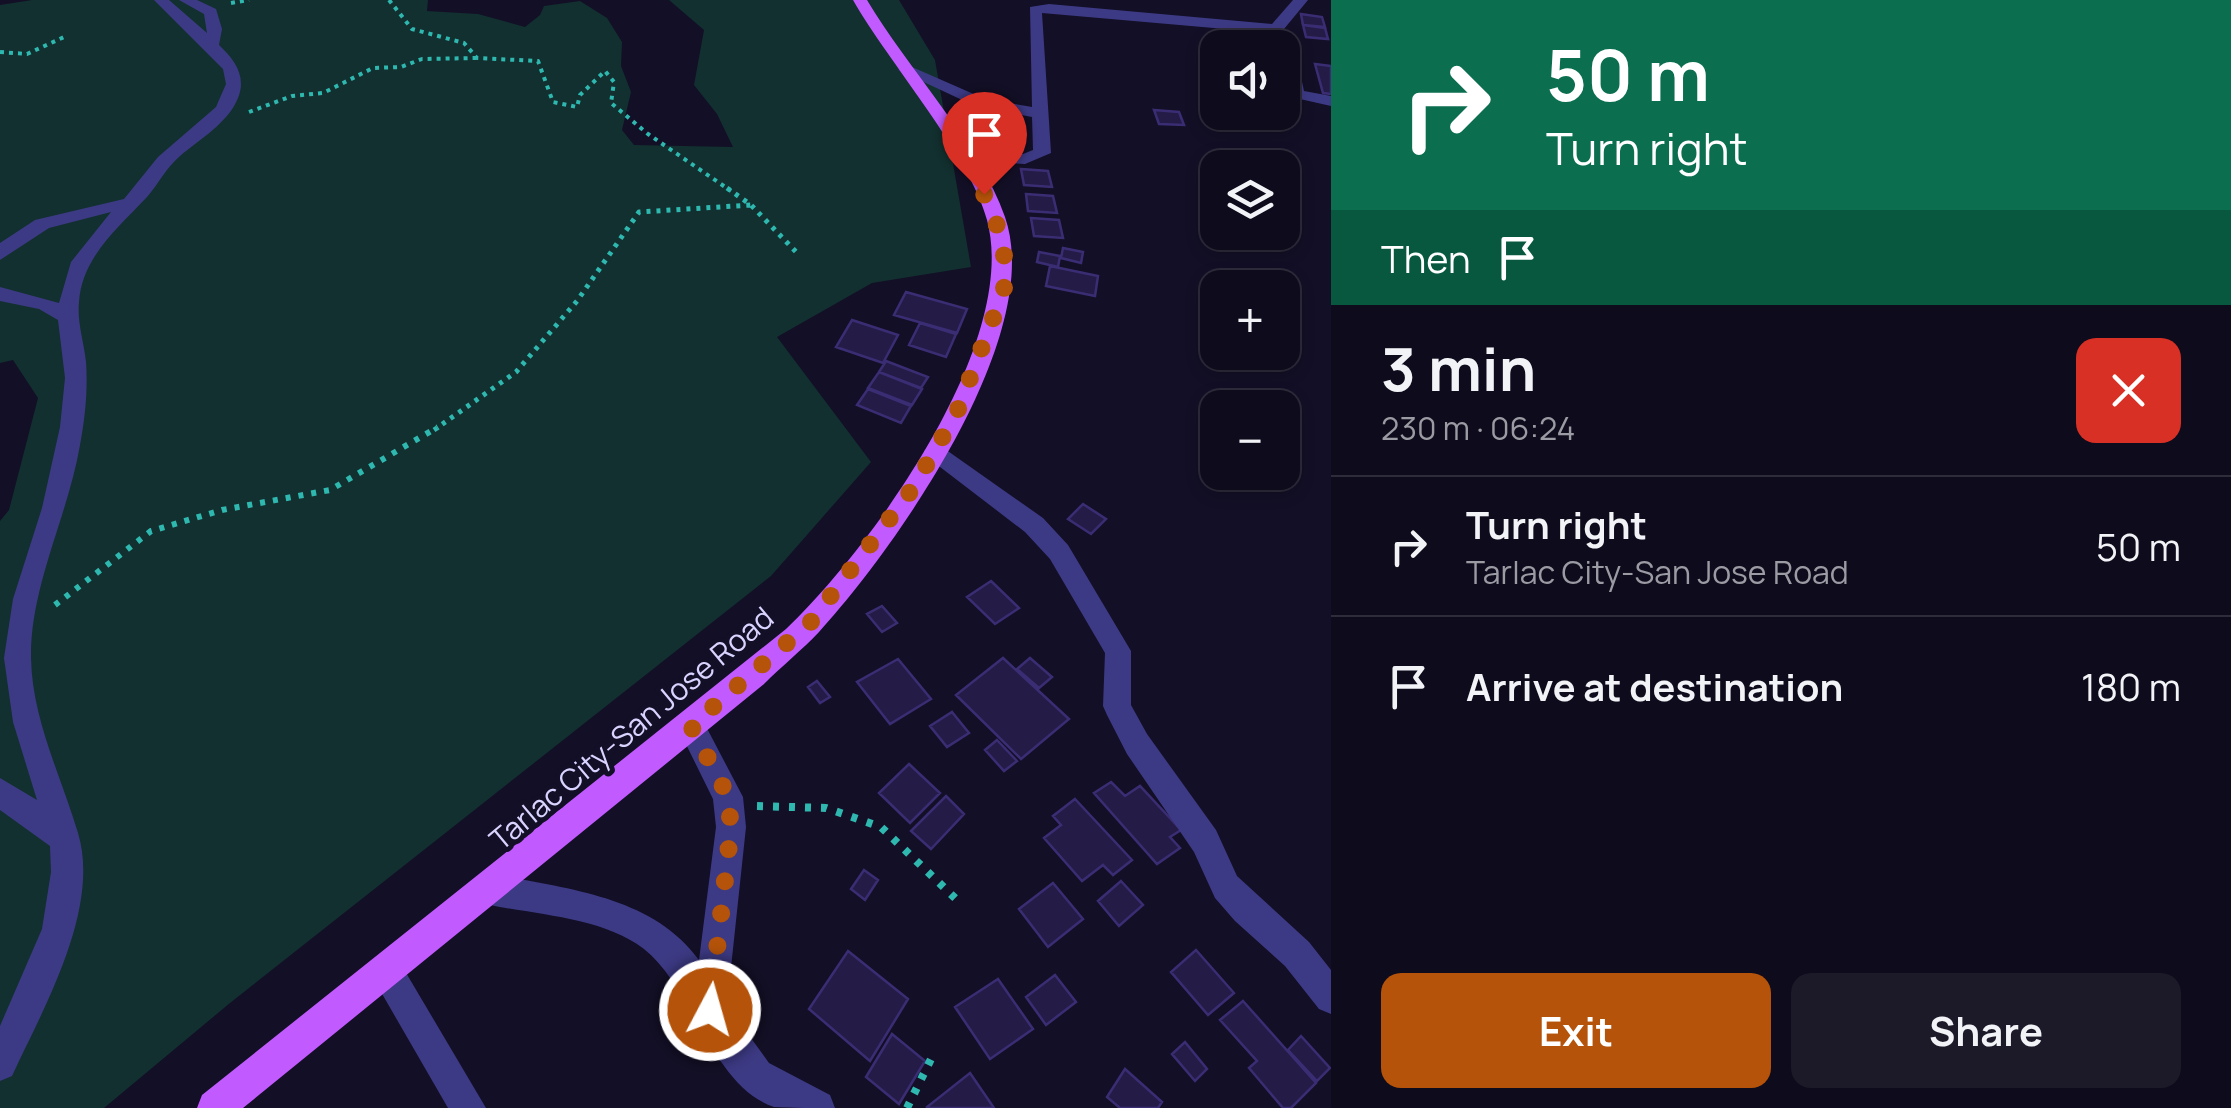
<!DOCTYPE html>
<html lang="en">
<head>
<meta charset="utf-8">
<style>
	body { margin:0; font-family:Manrope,sans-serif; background:#1c1929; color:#f1f3f6; height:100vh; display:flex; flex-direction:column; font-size:38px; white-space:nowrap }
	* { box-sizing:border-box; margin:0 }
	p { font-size:32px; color:#9b9ba3 }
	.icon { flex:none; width:55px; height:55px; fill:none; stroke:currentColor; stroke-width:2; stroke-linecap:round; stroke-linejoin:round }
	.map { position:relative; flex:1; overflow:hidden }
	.side { display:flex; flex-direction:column; background:#0e0b1c; width:900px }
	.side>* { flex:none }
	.top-card { background:#0b6e4f; color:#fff; overflow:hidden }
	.buttons { position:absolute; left:1200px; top:30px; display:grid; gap:20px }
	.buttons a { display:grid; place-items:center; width:100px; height:100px; border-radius:20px; background:#0e0b1c; box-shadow:0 5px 15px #0003,0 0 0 2px #2e2b3b; font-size:50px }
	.pin { position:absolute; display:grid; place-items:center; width:85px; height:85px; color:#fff; margin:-102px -42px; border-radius:50% 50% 50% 0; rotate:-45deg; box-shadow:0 0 10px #0007 }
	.pin .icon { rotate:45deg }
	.me { position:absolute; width:110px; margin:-55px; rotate:6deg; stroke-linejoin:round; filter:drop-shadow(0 0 8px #0008) }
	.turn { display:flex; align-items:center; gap:35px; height:210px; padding:0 50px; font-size:45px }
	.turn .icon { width:130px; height:130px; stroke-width:2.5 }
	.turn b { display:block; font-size:70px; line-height:85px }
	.then { display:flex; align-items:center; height:95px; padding:0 50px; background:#0003; gap:20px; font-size:38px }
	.round { display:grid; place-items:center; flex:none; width:105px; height:105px; border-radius:20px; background:#1c1929 }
	.summary { display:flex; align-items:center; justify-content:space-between; height:170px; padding:0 50px }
	h1 { font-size:60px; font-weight:700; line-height:75px }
	.button { display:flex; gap:20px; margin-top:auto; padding:20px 50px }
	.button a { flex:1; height:115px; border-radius:20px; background:#b45309; color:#fff; font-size:40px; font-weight:700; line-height:115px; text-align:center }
	.button a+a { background:#1c1929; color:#f1f3f6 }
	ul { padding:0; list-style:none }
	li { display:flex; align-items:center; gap:30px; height:140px; padding:0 50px; border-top:2px solid #2e2b3b }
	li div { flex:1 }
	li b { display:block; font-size:38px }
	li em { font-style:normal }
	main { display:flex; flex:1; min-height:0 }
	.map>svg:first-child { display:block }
	.green { fill:#12302f }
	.building { fill:#241b47; stroke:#3b2d73; stroke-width:2.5 }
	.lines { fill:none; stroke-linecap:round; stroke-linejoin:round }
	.path-far3 { stroke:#2fb8b0; stroke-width:4; stroke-dasharray:4 5; stroke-linecap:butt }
	.path-far2 { stroke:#2fb8b0; stroke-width:5; stroke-dasharray:4 6; stroke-linecap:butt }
	.path-far1 { stroke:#2fb8b0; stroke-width:6; stroke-dasharray:5 8; stroke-linecap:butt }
	.path { stroke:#2fb8b0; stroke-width:8; stroke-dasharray:6 10; stroke-linecap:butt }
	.minor { fill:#3d3a85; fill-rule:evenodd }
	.major { fill:#c25bff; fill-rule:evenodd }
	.route { stroke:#b45309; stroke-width:18; stroke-dasharray:0 32.4 }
	.labels { text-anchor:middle; stroke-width:10; stroke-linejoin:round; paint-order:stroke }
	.street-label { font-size:30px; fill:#d9d4ff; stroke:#130f26 }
</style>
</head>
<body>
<main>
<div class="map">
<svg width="1331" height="1108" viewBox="0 0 1331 1108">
	<rect width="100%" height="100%" fill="#130f26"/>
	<path class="green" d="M32,0H428L427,11L478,14L525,27L540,15L544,6L580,1L607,18L622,42L621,66L631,92L622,130L634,145L733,147L717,114L694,85L704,30L669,0H899L935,60L971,267L872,283L777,337L871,462L771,576L230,1003L104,1108H0V521L9,510L38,398L13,360L0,363V5Z"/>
	<path class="building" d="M1301,14L1322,17L1325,27L1303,25Z
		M1303,25L1325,28L1328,39L1306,37Z
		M1315,64L1331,66V94L1323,93Z
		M1154,110L1179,112L1184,125L1159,124Z
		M983,112L1019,115L1024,142L986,140Z
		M1021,169L1048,171L1052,187L1024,185Z
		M1026,194L1053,196L1057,213L1028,211Z
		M1031,218L1059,220L1063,238L1034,236Z
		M1063,248L1083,252L1081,263L1061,258Z
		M1039,252L1060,256L1058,267L1037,262Z
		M1050,266L1098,276L1095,296L1046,286Z
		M906,292L967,309L957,333L894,315Z
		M852,320L898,335L883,363L836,347Z
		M920,323L956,334L946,357L909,345Z
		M886,361L928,377L921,388L879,372Z
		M879,372L922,389L912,405L868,388Z
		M868,389L911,406L901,423L857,405Z
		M1083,504L1106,519L1091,534L1068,519Z
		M991,581L1019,608L995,624L967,597Z
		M882,606L897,623L882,632L867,614Z
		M1003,658L1069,719L1021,759L956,695Z
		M1030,658L1052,677L1039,688L1017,669Z
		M898,659L931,699L890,724L857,682Z
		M817,681L830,697L820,703L808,687Z
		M952,712L969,733L947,747L930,726Z
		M997,740L1017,761L1004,771L985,750Z
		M909,764L940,793L910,823L879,793Z
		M1111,782L1125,796L1140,786L1181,830L1170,837L1180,848L1157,864L1094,793Z
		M946,796L964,814L931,849L911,831Z
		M1075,799L1132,860L1113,875L1103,865L1082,881L1044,838L1061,825L1053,816Z
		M864,870L878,880L865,900L851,889Z
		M1121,881L1143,905L1119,926L1098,901Z
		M1053,883L1083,919L1048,947L1019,909Z
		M1196,950L1234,993L1208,1015L1171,972Z
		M848,951L908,999L870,1061L809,1009Z
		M1055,975L1076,1002L1046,1025L1026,997Z
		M998,979L1033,1029L990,1059L955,1007Z
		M1243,1001L1316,1083L1291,1108H1283L1249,1068L1257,1061L1220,1020Z
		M892,1034L925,1061L899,1104L866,1077Z
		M1301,1036L1330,1068L1317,1081L1288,1050Z
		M1185,1042L1207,1069L1195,1081L1172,1054Z
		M1125,1069L1162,1102L1158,1108H1120L1107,1097Z
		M970,1073L994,1108H928L927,1107Z"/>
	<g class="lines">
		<path class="path-far3" d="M389,0L412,29L464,43L477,58L538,61L553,102L577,107L580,95L605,71L614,82L611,103L648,134L731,191
			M231,3L249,0
			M0,52L27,54L64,37
			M249,112L292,96L323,93L373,68L401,67L422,59L476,58"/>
		<path class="path-far2" d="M727,188L751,205L799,255
			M434,430L516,372L577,301L639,212L751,205"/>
		<path class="path-far1" d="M55,605L151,531L222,510L330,490L438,427"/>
		<path class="path" d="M757,806L826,808L881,827L956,899
			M907,1108L931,1059"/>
		<path class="minor" d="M154,0H169L207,33L204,14L179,0H197L216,9L222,29L219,45C234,59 247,76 238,98C228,123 200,139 180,156C166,168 159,183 147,197C118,228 82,257 79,302C77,323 84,342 86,362C88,390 85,418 80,445C68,516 30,586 31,658C32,719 61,776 78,833C101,909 43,1009 12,1076L0,1081V1026L42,929L51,872L50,846L0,810V778L37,800L13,722L4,658L13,599L42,508L60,427L65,378L58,320L39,309L0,301V287L59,303L71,262L111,212L49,228L0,260V243L35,220L124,199L158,157L216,107L226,84L223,69Z
			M1293,0H1308L1284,29L1294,44L1304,91L1331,96V106L1291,97L1282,48L1271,33L1042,13L1051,153L1025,164L961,160L952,155L961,150L1023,154L1033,150L1032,117L975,106L898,70L912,67L985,99L1032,107L1030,7L1049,4L1272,24Z
			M935,442L1043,518L1068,545L1131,651V705L1147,734L1216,830L1237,876L1309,942L1331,970V1014L1319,1009L1285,966L1235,921L1215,898L1194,852L1127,754L1107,715L1103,706L1105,653L1050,559L1025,532L927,457L924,451Z
			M691,713L701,717L743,797L746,827L727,1005L769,1063L830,1095L835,1108C817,1108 791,1108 774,1107C712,1086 694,989 644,949C604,918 539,915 490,905L479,900L474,889L479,878L490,873C563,889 651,894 699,960L716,827L713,799L677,726L681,717Z
			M387,956L399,961L486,1108H448L370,973L375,961Z"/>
		<path class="major" d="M853,0H867C907,68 980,144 1005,217C1046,336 896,547 819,632C802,650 782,666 764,684L243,1108H197L202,1095L786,629C872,547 1020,343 987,220C970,155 889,63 853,0Z"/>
	</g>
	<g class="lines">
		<path class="route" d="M710,1010L731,828L728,796L691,726L810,623L913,488L957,412L1004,290V242L984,194"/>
	</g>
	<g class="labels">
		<g class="street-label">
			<text transform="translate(632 729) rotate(-40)" y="10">Tarlac City-San Jose Road</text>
		</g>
	</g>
</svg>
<div class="buttons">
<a><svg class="icon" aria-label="sound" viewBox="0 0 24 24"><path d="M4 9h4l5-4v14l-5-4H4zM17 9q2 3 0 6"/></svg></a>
<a><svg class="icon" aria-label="layers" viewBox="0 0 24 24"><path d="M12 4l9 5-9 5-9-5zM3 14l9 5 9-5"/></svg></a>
<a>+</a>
<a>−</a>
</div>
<div class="pin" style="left:984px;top:194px;background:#d93025"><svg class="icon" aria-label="arrive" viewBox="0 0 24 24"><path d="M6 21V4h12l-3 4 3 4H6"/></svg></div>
<svg class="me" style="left:710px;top:1010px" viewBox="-20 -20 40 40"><circle r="17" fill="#b45309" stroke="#fff" stroke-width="3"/><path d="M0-11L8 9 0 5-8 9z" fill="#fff"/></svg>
</div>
<section class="side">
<div class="top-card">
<div class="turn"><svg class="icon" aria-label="right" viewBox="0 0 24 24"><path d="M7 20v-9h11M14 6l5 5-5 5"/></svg><div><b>50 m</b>Turn right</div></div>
<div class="then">Then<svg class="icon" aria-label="arrive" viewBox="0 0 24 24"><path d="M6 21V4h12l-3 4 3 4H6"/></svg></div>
</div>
<div class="summary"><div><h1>3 min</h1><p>230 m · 06:24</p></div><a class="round" style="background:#d93025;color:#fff"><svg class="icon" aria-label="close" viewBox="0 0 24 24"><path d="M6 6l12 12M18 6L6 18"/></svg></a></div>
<ul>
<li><svg class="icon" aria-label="right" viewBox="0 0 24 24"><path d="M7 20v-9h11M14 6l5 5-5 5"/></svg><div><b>Turn right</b><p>Tarlac City-San Jose Road</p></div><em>50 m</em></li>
<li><svg class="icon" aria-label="arrive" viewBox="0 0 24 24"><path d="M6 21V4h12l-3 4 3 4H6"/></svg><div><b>Arrive at destination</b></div><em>180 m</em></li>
</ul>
<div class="button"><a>Exit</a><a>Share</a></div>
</section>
</main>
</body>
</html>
